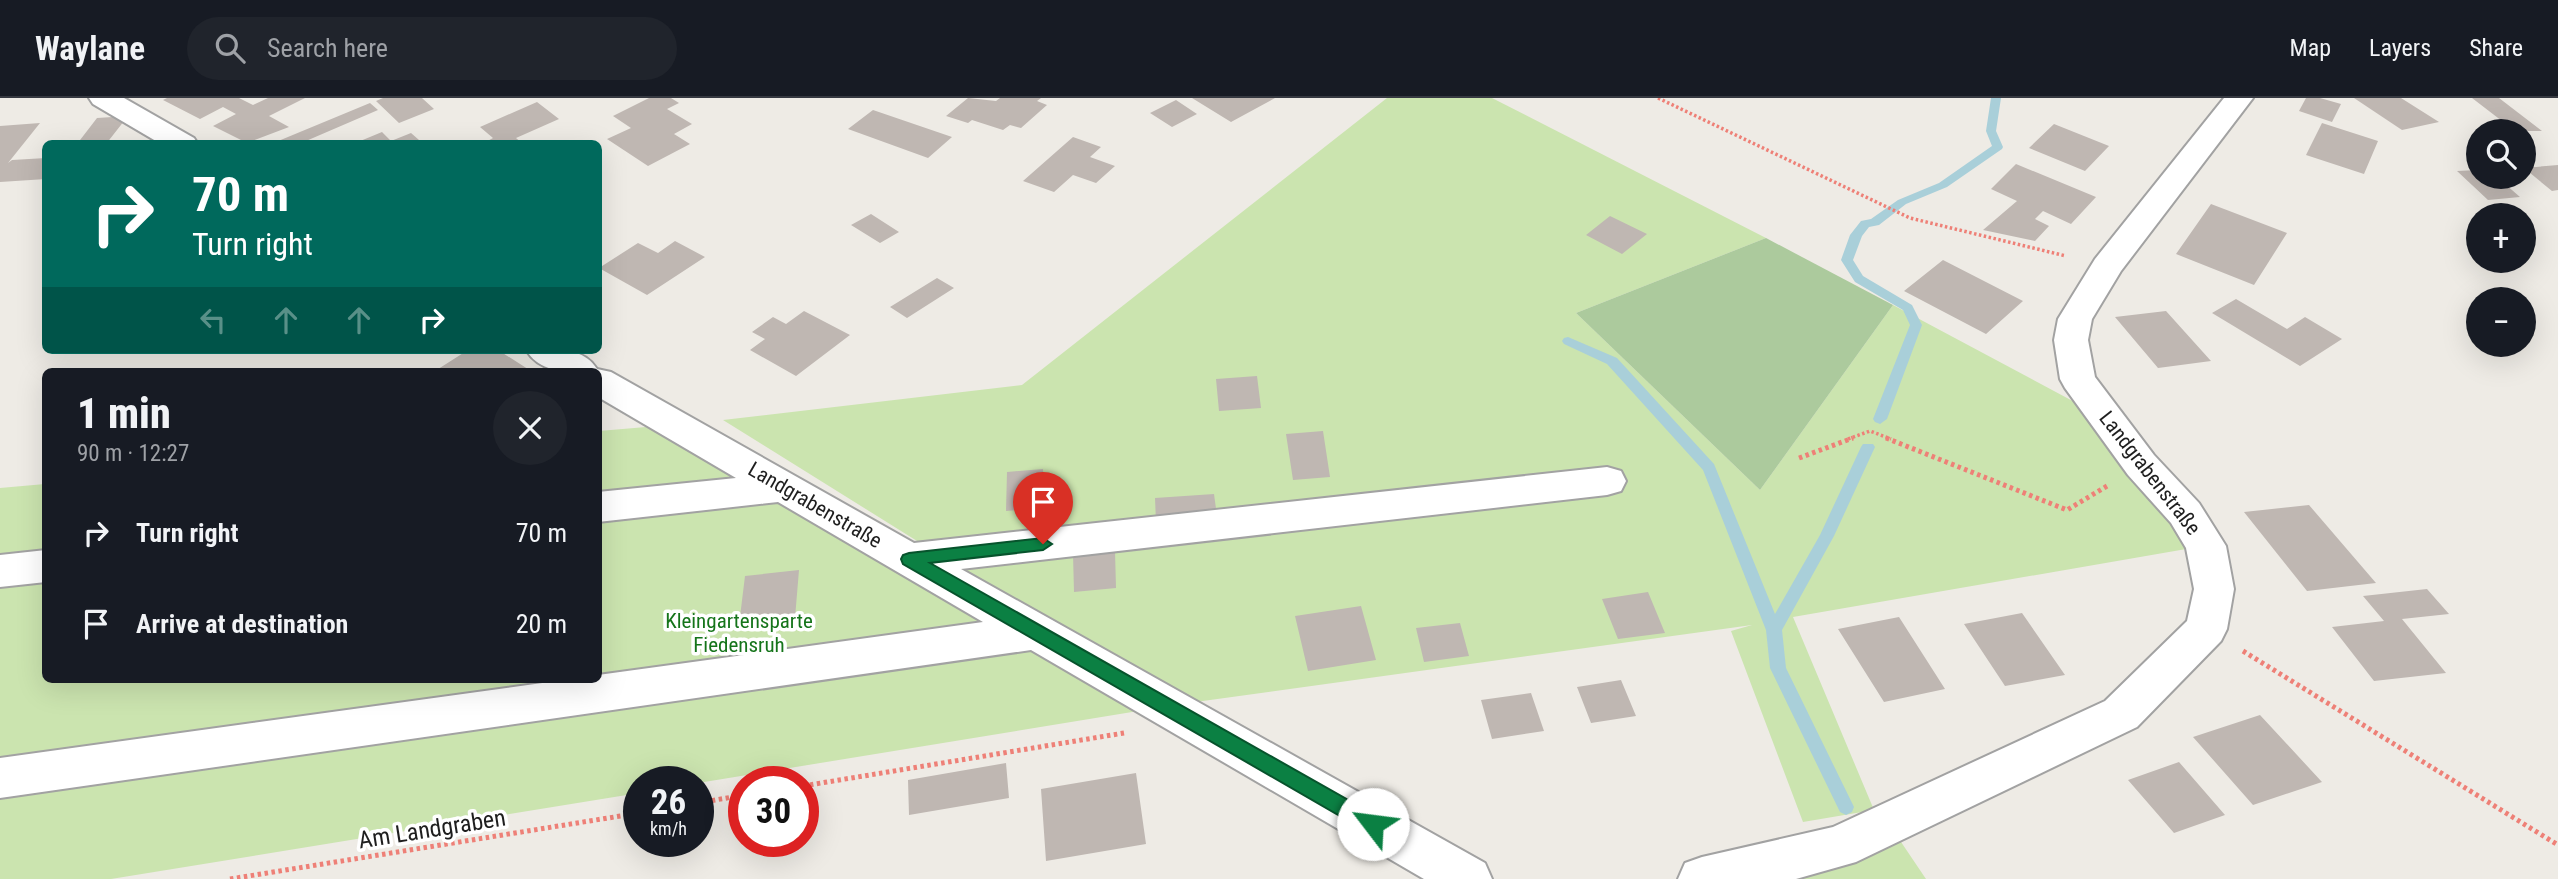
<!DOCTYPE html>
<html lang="en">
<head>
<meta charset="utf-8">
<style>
	body { margin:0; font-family:"Roboto Condensed",sans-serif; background:#20242c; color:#f1f3f6; height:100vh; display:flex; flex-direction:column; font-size:26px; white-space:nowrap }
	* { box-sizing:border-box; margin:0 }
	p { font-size:23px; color:#9ea1a6 }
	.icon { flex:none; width:38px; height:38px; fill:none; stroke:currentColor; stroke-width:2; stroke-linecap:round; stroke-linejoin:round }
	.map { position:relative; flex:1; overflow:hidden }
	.sheet { position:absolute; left:42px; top:270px; width:560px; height:315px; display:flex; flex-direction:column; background:#171b24; border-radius:10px; box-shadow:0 7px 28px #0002 }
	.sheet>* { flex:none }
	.banner { position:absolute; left:42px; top:42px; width:560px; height:214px; border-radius:10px; box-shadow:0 7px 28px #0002; background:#00695c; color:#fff; overflow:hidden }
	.buttons { position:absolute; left:2466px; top:21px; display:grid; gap:14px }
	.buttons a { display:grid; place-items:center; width:70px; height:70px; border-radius:50%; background:#171b24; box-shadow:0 7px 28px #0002; font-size:35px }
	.speed { position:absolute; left:623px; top:668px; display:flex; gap:14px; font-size:35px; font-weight:700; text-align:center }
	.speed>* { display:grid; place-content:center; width:91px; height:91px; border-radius:50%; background:#171b24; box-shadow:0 7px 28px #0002; line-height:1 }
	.speed small { font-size:18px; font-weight:400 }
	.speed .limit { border:10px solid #d22; background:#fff; color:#111 }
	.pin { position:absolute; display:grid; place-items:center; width:60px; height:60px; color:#fff; margin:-72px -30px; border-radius:50% 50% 50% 0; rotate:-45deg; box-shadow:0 0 7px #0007 }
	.pin .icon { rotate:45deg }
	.me { position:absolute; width:77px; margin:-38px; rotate:300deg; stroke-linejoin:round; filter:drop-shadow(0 0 5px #0008) }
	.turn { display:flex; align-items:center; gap:24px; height:147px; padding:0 35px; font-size:32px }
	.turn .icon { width:91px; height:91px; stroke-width:2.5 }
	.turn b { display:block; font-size:49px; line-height:60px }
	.lanes { display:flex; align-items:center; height:66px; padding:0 35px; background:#0003; justify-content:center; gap:35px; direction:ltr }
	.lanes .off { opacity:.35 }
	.round { display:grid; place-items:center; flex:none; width:74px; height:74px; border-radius:37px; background:#20242c }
	.summary { display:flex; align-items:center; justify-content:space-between; height:119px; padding:0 35px }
	h1 { font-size:42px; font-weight:800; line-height:52px }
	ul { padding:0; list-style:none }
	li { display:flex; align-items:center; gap:21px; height:91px; padding:0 35px }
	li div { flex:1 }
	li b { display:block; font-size:26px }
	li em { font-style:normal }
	header { display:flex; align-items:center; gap:42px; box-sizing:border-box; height:98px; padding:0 35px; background:#171b24; border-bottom:2px solid #363941 }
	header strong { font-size:33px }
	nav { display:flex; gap:38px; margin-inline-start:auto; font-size:24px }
	.search { width:490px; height:63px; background:#20242c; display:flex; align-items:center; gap:18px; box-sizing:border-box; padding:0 24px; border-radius:38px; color:#9ea1a6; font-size:26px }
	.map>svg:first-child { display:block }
	.grass { fill:#cbe4af }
	.forest { fill:#acca9d }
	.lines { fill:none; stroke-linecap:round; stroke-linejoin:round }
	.stream { fill:#a9cfd9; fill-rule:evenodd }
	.building { fill:#bfb7b2 }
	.minor-casing { stroke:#a2a2a2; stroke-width:4 }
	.path-far1 { stroke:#ee8077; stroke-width:3.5; stroke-dasharray:2.5 2.5; stroke-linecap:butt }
	.path { stroke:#ee8077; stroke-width:5; stroke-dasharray:3.5 3.5; stroke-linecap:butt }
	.minor { fill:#fff; fill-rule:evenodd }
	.route { fill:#0b8043; stroke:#07532c; stroke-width:2 }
	.labels { text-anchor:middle; stroke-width:7; stroke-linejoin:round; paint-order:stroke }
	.street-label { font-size:21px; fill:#1e1e1e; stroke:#fff }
	.park-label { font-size:21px; fill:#15741a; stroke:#fff }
	.near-street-label { font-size:24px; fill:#1e1e1e; stroke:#fff }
</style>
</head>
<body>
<header>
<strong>Waylane</strong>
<div class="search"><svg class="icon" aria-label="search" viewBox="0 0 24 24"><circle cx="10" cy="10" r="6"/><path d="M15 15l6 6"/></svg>Search here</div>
<nav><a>Map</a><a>Layers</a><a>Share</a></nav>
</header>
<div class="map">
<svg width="2558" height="781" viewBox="0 0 2558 781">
	<rect width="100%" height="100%" fill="#eeebe5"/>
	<path class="grass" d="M1387,0H1492L1766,140L1576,215L1760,392L1893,207L2082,308L2192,450L1793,519L1874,712L1803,724L1731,533L1752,527L1181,606L698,685L639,684V695L111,781H0V390L45,386L46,581H598L599,333L646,329L1169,600L723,322L1022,287Z
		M1899,741L1926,781H1778Z"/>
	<path class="forest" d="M1766,140L1893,207L1760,392L1576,215Z"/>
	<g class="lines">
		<path class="stream" d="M1991,0H2001L1996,33L2003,49L2002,51L1947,89L1906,106L1879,127L1869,129L1862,138L1853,162L1863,178L1912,207L1922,227L1887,321L1880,326L1875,324L1873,321L1910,227L1903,212L1855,184L1841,162L1850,137L1861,123L1871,121L1898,102L1939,85L1992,48L1986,33Z
			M1568,239L1617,260L1714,366L1775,516L1820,437L1861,349L1863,346H1873L1875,349L1834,438L1782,532L1786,570L1854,709L1852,714L1846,717L1840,714L1770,570L1766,532L1703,372L1607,266L1564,246L1562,243L1564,240Z"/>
	</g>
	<path class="building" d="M167,0H239L253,7L268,0H305L269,18L289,29L247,45L213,28L236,16L223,9L200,21L163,2Z
		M383,0H422L434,11L399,25L376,3Z
		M649,0H671L679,5L667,11L692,26L674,36L690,46L648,68L607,41L631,30L613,18Z
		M968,0L996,3L1000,0H1041L1037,3L1047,7L1021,30L1010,27L1003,32L972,22L968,25L946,18Z
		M1192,0H1275L1231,24Z
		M2306,0H2320L2341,6L2332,24L2299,13Z
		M2354,0H2401L2439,24L2402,32Z
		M2472,0H2499L2542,33H2515Z
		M1176,2L1197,16L1172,29L1150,15Z
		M537,4L559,21L516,40L523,46H482L493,40L480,29Z
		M370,5L378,12L299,46H271Z
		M873,12L952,39L928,60L848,31Z
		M128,18L106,46H77L97,20Z
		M40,25L8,65L12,62L46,60V81L0,84V28Z
		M2322,25L2378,43L2364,76L2306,57Z
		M2054,26L2109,48L2085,73L2029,50Z
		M382,34L391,43L411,35L419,42L411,46H353Z
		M1073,39L1101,49L1090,59L1115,68L1096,85L1073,77L1054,94L1023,83Z
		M2016,66L2096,99L2071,126L2043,113L2035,121L2049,128L2035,143L1983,132L2017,103L1991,91Z
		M2558,67V92L2552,93L2524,70Z
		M2478,72V79H2497L2520,99L2488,102L2457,73Z
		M2211,106L2287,135L2254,187L2176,156Z
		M871,116L899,134L880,145L851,127Z
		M1610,118L1647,136L1622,156L1586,137Z
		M675,143L705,159L647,197L599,170L638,145L658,155Z
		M1943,162L2023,203L1986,236L1904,193Z
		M937,180L954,190L907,220L890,209Z
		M2236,201L2287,231L2305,219L2342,241L2300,268L2212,215Z
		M804,213L850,237L796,278L750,252L765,241L752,234L773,219L786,226Z
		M2166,213L2211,263L2158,270L2115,219Z
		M468,252H498L531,273H435Z
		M1257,278L1261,310L1219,313L1216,281Z
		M1323,333L1330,379L1293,382L1286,336Z
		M1043,371L1044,410L1006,413L1007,374Z
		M1214,396L1217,418L1156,424L1155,400Z
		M2309,407L2376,485L2307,493L2244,414Z
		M1115,453L1116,490L1074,494L1073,456Z
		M799,472L795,520L739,527L745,478Z
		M2427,491L2449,516L2402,521L2446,575L2374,583L2332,529L2384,523L2363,498Z
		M1648,494L1665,535L1618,541L1602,501Z
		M1361,508L1376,562L1308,573L1295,518Z
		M2022,515L2065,577L2005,588L1964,526Z
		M1899,519L1945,591L1884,604L1838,531Z
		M1460,525L1469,558L1424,564L1416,530Z
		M1621,582L1636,618L1591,625L1577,589Z
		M1531,595L1544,633L1492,641L1481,602Z
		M2260,617L2322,684L2253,707L2193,639Z
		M2179,664L2225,717L2174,735L2128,682Z
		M1006,665L1009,700L909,717L908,682Z
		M1136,675L1146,746L1046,763L1041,691Z"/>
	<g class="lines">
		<defs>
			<path id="minor" d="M89,0H124L194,40L198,46H161L93,6Z
				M2224,0H2253L2121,173L2092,221L2088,242L2095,279L2154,357L2199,405L2226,448L2234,491L2227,531L2221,543L2137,629L1856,764L1796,781H1678L1685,765L1702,759L1833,729L2105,603L2187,523L2194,491L2186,450L2171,425L2128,377L2065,290L2060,281L2054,242L2058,221L2095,161Z
				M526,252C551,252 582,247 597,271L611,274L914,445L1607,369L1621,373L1626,383L1621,393L1607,397L961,471L1485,765L1492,781H1424L1031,552L0,700V660L571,581H598V577L983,524L778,404L598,424V394L736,380L598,299V273C572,273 542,278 526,252Z
				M46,452V484L0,489V457Z"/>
		</defs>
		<use href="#minor" class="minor-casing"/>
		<path class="path-far1" d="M1658,0L1910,120L2066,158
			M1848,341L1870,333L1891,341"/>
		<path class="path" d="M1886,340L2067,412L2107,388
			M1799,360L1853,340
			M2243,553L2558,747
			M803,688L1124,635
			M698,705L744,697
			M230,781L639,715"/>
		<use href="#minor" class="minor"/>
	</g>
	<path class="route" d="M1043,440L1052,446L1043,452L930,465L1380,720L1383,726L1380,733L1373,735L1366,733L903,466L901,461L903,457L909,455Z"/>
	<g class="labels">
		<g class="street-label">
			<text transform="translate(2150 375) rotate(52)" y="7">Landgrabenstraße</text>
			<text transform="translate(815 407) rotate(30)" y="7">Landgrabenstraße</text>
		</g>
		<g class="park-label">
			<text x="739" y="530">Kleingartensparte<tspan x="739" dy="24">Fiedensruh</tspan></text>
		</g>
		<g class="near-street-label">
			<text transform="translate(432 731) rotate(-9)" y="8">Am Landgraben</text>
		</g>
	</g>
</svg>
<div class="buttons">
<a><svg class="icon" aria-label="search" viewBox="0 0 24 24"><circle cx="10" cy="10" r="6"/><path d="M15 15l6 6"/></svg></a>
<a>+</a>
<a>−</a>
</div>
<div class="speed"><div>26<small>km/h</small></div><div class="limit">30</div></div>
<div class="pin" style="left:1043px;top:446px;background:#d93025"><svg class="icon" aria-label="arrive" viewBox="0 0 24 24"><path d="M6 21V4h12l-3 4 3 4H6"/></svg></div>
<svg class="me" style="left:1373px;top:726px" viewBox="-20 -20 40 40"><circle r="19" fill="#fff"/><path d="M0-13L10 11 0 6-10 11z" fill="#0b8043"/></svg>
<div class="banner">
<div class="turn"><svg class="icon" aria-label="right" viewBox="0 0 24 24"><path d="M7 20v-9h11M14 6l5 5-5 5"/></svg><div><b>70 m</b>Turn right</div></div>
<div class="lanes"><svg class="icon off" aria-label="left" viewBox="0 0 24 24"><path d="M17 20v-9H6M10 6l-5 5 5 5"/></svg><svg class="icon off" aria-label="ahead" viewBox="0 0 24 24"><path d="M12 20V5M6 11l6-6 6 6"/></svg><svg class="icon off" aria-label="ahead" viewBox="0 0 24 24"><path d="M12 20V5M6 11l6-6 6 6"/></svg><svg class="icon" aria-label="right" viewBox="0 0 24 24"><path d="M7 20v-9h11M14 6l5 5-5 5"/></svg></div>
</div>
<section class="sheet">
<div class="summary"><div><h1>1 min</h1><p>90 m · 12:27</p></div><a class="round"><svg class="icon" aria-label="close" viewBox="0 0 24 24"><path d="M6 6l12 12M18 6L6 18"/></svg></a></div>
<ul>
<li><svg class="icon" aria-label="right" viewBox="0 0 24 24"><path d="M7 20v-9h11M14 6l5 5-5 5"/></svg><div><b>Turn right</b></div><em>70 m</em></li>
<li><svg class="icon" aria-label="arrive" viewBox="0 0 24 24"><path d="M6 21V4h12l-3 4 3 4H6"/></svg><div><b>Arrive at destination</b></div><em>20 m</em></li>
</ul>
</section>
</div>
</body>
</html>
